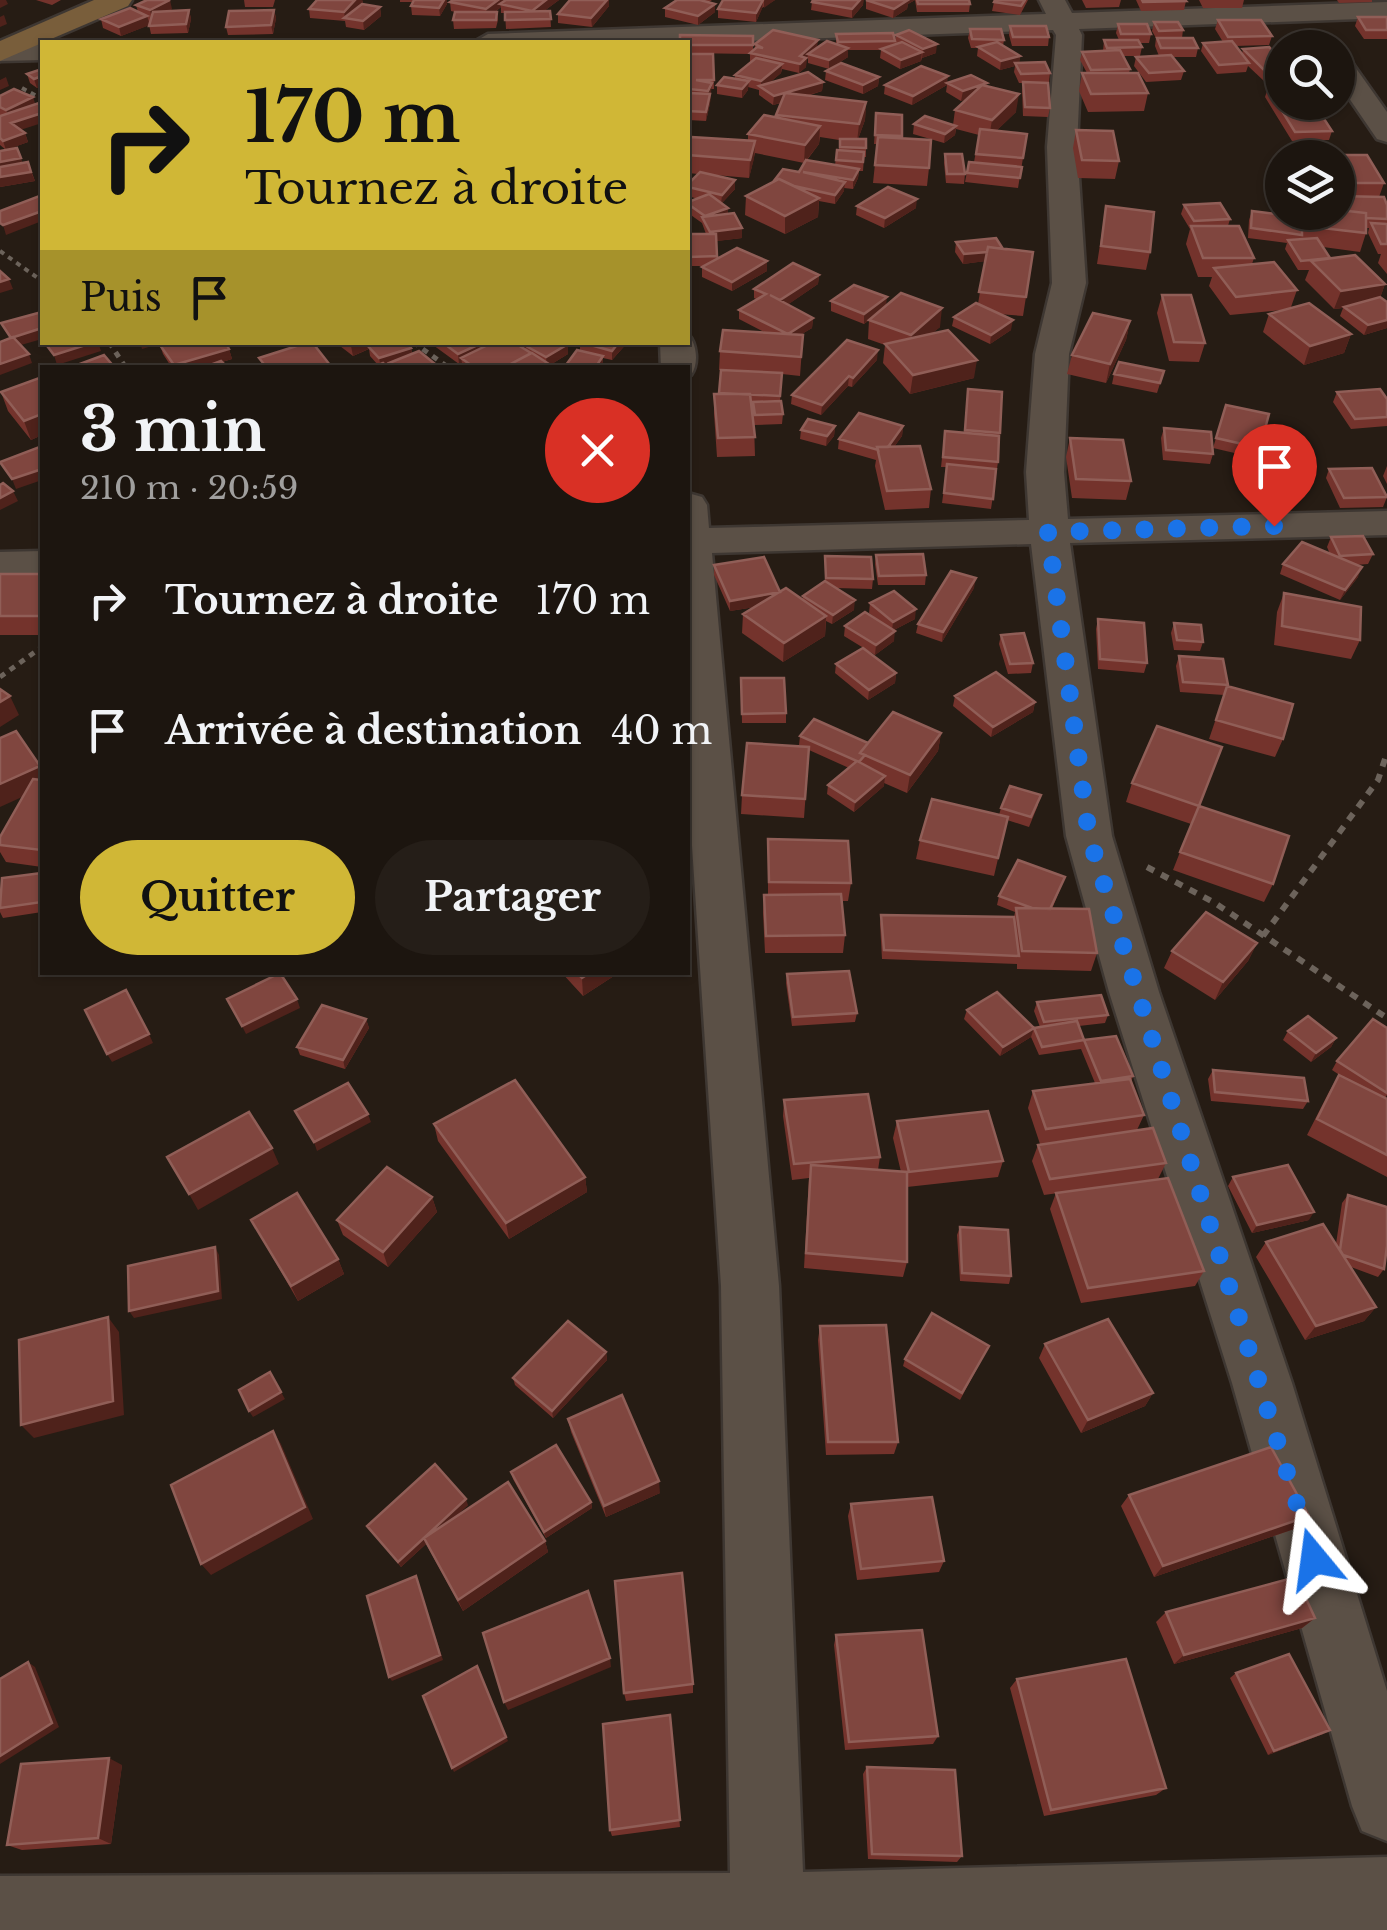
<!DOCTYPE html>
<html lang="fr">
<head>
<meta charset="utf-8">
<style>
	body { margin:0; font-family:"Libre Baskerville",serif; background:#251e18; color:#f1f3f6; height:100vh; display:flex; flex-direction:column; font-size:38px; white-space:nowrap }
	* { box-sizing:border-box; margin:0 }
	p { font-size:32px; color:#a09f9e }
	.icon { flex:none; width:55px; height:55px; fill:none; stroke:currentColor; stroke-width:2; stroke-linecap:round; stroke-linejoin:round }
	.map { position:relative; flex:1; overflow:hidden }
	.side { position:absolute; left:40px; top:365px; width:650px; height:610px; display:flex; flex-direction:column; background:#1c150f; border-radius:0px; box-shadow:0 2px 8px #0004,0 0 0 2px #3a342f }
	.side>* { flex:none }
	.hud { position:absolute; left:40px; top:40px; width:650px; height:305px; border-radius:0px; box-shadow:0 2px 8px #0004,0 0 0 2px #3a342f; background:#d0b736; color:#111; overflow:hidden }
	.tools { position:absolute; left:1265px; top:30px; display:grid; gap:20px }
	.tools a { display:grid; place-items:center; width:90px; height:90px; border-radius:50%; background:#1c150f; box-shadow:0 2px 8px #0004,0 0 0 2px #3a342f; font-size:50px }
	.pin { position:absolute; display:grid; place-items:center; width:85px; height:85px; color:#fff; margin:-102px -42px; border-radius:50% 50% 50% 0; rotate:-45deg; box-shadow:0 0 10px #0007 }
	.pin .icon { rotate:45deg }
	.me { position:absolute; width:110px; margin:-55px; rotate:344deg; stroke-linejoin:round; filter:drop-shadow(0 0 8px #0008) }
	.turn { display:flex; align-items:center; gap:35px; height:210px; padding:0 40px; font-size:45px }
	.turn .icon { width:130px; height:130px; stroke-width:2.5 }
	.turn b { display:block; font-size:70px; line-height:85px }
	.then { display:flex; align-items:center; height:95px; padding:0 40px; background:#0003; gap:20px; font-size:38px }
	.round { display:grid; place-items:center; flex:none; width:105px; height:105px; border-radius:52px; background:#251e18 }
	.summary { display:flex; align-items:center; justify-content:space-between; height:170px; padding:0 40px }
	h1 { font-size:60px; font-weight:800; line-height:75px }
	.button { display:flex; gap:20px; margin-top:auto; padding:20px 40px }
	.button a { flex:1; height:115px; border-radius:60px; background:#d0b736; color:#111; font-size:40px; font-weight:800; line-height:115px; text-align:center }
	.button a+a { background:#251e18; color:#f1f3f6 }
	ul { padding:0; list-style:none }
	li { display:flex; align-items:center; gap:30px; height:130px; padding:0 40px }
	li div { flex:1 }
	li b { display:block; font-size:38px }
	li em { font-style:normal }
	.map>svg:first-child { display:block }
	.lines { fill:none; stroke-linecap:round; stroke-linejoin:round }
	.street-casing { stroke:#3e3732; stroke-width:5 }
	.secondary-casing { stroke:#3e3732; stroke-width:5 }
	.path-far2 { stroke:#6c635b; stroke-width:4; stroke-dasharray:5 5; stroke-linecap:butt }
	.path-far1 { stroke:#6c635b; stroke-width:5; stroke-dasharray:6 6; stroke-linecap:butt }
	.path { stroke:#6c635b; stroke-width:6; stroke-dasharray:8 8; stroke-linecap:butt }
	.street { fill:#5b5046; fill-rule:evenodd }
	.secondary { fill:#795e3b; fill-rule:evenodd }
	.wall { fill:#74332c; fill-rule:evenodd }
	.shaded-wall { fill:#4f221b }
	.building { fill:#80463f; stroke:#905e57; stroke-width:2.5 }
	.route { stroke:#1a73e8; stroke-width:18; stroke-dasharray:0 32.4 }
</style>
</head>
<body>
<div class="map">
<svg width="1387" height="1930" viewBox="0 0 1387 1930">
	<rect width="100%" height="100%" fill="#261c14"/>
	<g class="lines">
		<defs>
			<path id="street" d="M1039,0H1065L1072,13L1387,2V18L1079,29L1082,35L1077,147L1086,283L1069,354L1064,472L1068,519L1387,511V535L1070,543L1112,836L1159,992L1292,1383L1387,1691V1841L1362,1831L1352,1806L1232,1383L1109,992L1066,836L1031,544L712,553L779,1286L803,1872L1387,1857V1930H0V1876L730,1873L721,1286L688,785V493L702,497L707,505L709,528L1029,520L1026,472L1035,354L1052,283L1047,147L1056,35L1053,30L688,43L474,42L488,34L1046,14Z
				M42,44V60L0,61V45Z
				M1338,55L1348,57L1387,112V142L1377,139L1338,82Z
				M688,334C697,344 699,364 691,375L688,376V368H661L660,342H688Z
				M42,551V577L0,578V552Z"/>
			<path id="secondary" d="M94,0H132L128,6L0,61V41Z"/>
		</defs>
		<use href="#street" class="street-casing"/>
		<use href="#secondary" class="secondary-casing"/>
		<path class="path-far2" d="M22,88L42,99
			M0,251L42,281"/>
		<path class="path-far1" d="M109,342L126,368
			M413,342L449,368
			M0,677L42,647"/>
		<path class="path" d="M1147,867L1215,903L1387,1018
			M1263,936L1378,780L1387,753"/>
		<use href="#street" class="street"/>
		<use href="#secondary" class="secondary"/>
	</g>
	<path class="wall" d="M36,0H61L52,5Z
		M244,0H275L273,7H245Z
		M317,0H362L363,2L357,8L380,7L381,16L364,30L346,27L345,21L310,18L309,9Z
		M400,0H447V4L440,16L412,15L411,6L413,2H400Z
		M453,0H559L544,11H550L551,27L506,29L505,13H501V7L495,12H497L498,20L496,28L454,29L453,20L455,12L451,11L450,2Z
		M570,0H609V6L592,27L558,23V14Z
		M677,0H712L709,2L715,4V12L698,25L665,17V8Z
		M723,0H775L762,8L756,22L718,18V9Z
		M866,0H969L970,4L969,12H917L915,0L908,4L907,9L893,18L866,9Z
		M1028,0L1020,15L992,11L994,2Z
		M1082,0H1121L1119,7L1086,8Z
		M1136,0H1185L1186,1L1184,10L1141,11Z
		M1199,0H1244L1242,8H1203Z
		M1337,0H1372V2L1339,3Z
		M812,2L863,5L852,18L811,10Z
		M136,5L172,9L168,11L189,10L191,19L188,33L151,34L149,25L121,36L103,28L101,19L138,12Z
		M274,10L276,18L273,34L228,35L226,27Z
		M1358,17H1387V39H1364L1355,26Z
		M1218,20L1272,36L1269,45L1235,46L1242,54L1243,49L1282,60L1264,81L1248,66L1246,72L1217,74L1201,51L1203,43L1223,42L1215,29Z
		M1154,22L1183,30L1182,38L1198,48L1196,57H1173L1184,71L1181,80L1146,82L1134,66L1136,57L1159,56L1155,46L1156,38L1152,31Z
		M1118,24L1151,34L1149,43H1139L1142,47L1140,56H1123L1130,69L1129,73L1148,93L1144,111L1088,112L1079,91L1082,73H1087L1080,60L1082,52L1103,51L1104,40H1119L1116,33Z
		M1010,26L1049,37L1048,46H1012L1009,35Z
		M970,29L1004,40L1003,46L1020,56L1019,63L1050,73L1049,82H1033L1050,108L1048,117L1023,116L1022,91L1023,83H1019L1014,72L1015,66L1000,70L977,56L978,48H971L968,38Z
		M836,34L895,40L896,35L936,53L922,58L921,61L900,69L880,58L881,50H848V57L829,69L808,63V58L806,60V67L799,73L782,69L781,73L769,83L823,82L822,91L807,96L866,102L865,120L858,139L866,148V157H864L863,171H859L858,178L853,189L844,188V191L835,204L819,201L818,217L785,234L745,215L746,196L799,172L804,163L755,153L749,178L715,175L735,180V189L722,203L728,208V214L742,228V238L716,241L717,259L767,261V271L732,291L702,277V267L705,266H689V234H706L702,223L688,213V202L698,199L688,196V184L698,174L688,173V148L748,141V134L776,118L781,103L773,105L759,95V90L748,87V90L742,98L717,94V85L735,79V75L750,62V54L688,53V42L753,36V51L755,48V44L818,48L836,44ZM820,137L839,140V150H837L835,165L807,160L819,144Z
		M688,54H713L714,89H711L710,103L706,121L688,120Z
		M42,69V86L37,88L30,83L27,74Z
		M826,71L879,77L878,86L863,94L825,80Z
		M948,83H987L986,86L1016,112L996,131L1027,134L1018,188L965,182L969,162H974L979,135L956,129L955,135L944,143L913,134L914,124L953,125L955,110L968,98L961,101L946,92L947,85L912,105L884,94L885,85Z
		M1268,88L1332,131L1329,140L1292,141L1265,97Z
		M0,96L21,130L25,133L28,142L8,149L22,163L28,162L35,181L0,187V151L6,150L0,145Z
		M876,113L902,115V138L929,168L927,186L873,183L877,144H874Z
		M1076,130L1119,161L1115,179L1078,178L1073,148Z
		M945,154L965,174L964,184L946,183L944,163Z
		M1316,155H1367L1384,183L1379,197H1384L1387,205V274L1378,263L1381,254H1378L1368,233L1369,228H1366V233L1360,252L1323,247L1330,258L1355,255L1385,284L1380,298L1387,302V328L1364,335L1340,316L1343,308L1334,309L1305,280L1309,270H1298L1285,249L1287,243L1248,238L1249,220L1252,211L1301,217L1303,212H1338V158H1315Z
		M1184,205L1230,219L1228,226L1254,258L1252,264L1297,290L1291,307L1351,334L1344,353L1304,365L1263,332L1269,314L1282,310L1230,315L1209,286L1212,277H1198L1186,244L1190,229L1181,214Z
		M857,206L916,208L884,228L856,215Z
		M1106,206L1150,252L1146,270L1097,264Z
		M956,242L1033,252L1023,316L998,314L1011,330L990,344L952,326L954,317L978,304L985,261L963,264L955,252Z
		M819,275L818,284L787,305L813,318L812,328L800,335H803L800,376L782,374L780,401L783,414L782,424L754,425L755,456L717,457L714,414V394H719L721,370H719L720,351L766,333L739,319V310L756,299L754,298V289Z
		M1162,295L1205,343L1199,362L1169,361L1157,313Z
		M831,301L886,306L940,327L932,333L974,378L910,394L883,363L885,345L868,339L869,320L881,311L864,324L831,311Z
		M1130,321L1126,340L1106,383L1067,374L1072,355Z
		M339,342H406L411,348L412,353L440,368H390L389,365H378L370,356L369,349L353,356L340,346Z
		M433,342H490V344L494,342H564L568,354L550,365L555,368H462V363L459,364L433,345Z
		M580,342H628L612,360L603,358L602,368H567L566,365L580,351Z
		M160,345L229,349L232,359L222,362L228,368H172L163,354Z
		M877,360L852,387L848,386L821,415L791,404L792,395Z
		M1164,371L1157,393L1112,384L1114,374Z
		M42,377V435L31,440L8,411L1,392Z
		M968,389L1002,392L998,462L991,509L942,503L947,467H941L945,431L964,433Z
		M1337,392L1387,399V426L1351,429L1333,402Z
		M1226,405L1260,448L1256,458L1213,448Z
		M835,426L834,436L826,446L800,439L801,430Z
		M903,426L902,436L894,447L931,489L929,508L885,510L875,466L876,460L838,449L839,439Z
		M1164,428L1213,454L1210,464L1163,460L1161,438Z
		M1070,438L1131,481L1126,500L1072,498L1066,457Z
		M1387,466V484L1383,476Z
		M1329,469L1387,497L1383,507L1340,508L1326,478Z
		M1331,537L1373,554L1368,564L1356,565L1358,577L1340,600L1280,574L1283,564L1330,554L1327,547Z
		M876,555L926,575L925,585H878L875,564Z
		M825,556L873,579L872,589L836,588L854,610L832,624L826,621L825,636L783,662L742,633L743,614L755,607L730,611L714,575V565L802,600L803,596L825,581Z
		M0,574H42V635H0Z
		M974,588L942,642L916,633L918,624Z
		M1284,593L1360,640L1351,659L1274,645L1277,612Z
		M870,603L915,619L894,630V641L875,655L844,636L845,626L878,620L869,613Z
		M1098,619L1147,663L1144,673L1098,669L1096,629Z
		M1174,623L1203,642L1200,651L1174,650L1171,633Z
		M1001,635L1033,663L1031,673L1008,674L999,644Z
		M1179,656L1228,686L1283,739L1275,757L1209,739L1224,695L1180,692L1176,666Z
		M836,664L896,673L895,683L868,700L835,673Z
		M741,678L786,713V723H742Z
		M955,696L1035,702L1033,712L991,737L953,706Z
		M941,733L938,751L907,793L884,783V786L854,812L827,794L828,785L849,768L809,750L804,818L741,814L742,795L802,746L799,745L800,736L868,743Z
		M40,766L42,771V867L6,862L0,852V837Z
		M1132,783L1199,806L1273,884L1264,902L1173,870L1191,824L1126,802Z
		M1038,805L1029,827L1007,820L994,876L916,859L920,840L999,815L1001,808Z
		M768,839L851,883L848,901H842L845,935L843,953H765L763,913L764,895L768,894Z
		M42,873V912L3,918L0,912V892Z
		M1065,877L1052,909L1097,953L1091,971L1017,969V964L882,959L880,924L881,915L1014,917L1015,912L997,905L999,896Z
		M1257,943L1248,961L1215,1000L1164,968L1172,951Z
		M561,972H620L583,996Z
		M787,974L857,1013L855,1022L792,1026L786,983Z
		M1037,1002L1108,1015L1105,1023L1079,1026L1084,1040L1133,1076L1131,1082L1144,1115L1137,1130L1166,1163L1158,1179L1044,1195L1032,1161L1038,1145L1040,1144L1028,1108L1033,1091L1095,1083L1081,1049L1039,1055L1031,1037L1034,1028L1040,1027L1034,1011Z
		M967,1010L1034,1028L1031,1037L1000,1056L964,1019Z
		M366,1019L369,1028L345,1069L300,1055L297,1047Z
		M1387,1028V1095L1385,1098L1387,1099V1177L1307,1135L1329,1092L1339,1075L1341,1076L1332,1070L1337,1061Z
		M1288,1031L1336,1038L1331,1047L1311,1062L1283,1040Z
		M1213,1070L1308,1101L1303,1109L1211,1101L1208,1079Z
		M784,1100L880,1157L878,1170L901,1172L893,1138L897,1121L1003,1161L998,1177L907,1187V1262L903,1277L804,1268L809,1178L792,1180L783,1116Z
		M434,1124L585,1177L587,1192L509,1239L438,1141Z
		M1233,1177L1309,1220L1252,1233L1228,1186Z
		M1056,1193L1204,1271L1195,1286L1081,1303L1050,1209Z
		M1348,1195L1384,1269L1378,1277L1351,1267L1376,1307L1364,1321L1305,1340L1256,1257L1266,1242L1336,1244L1342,1203Z
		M432,1197L437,1212L388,1267L343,1235L337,1220Z
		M251,1220L338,1259L344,1274L298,1301Z
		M960,1227L1011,1276L1009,1284L960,1281L957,1235Z
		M820,1326L898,1442L894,1454L826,1455L818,1340Z
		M1045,1344L1153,1393L1145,1406L1081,1433L1039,1358Z
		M989,1346L960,1400L903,1366L905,1359Z
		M606,1352L607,1360L553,1418L515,1385L513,1378Z
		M568,1419L660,1493L606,1517L571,1432Z
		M511,1472L591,1502L592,1508L546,1538L513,1479Z
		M1129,1495L1309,1516L1297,1528L1154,1577L1121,1506Z
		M851,1504L944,1561L939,1572L857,1580L848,1516Z
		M468,1505L455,1517L545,1541L548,1552L463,1611L426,1544L401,1567L367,1526Z
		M1166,1612L1315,1618L1302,1628L1174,1664L1156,1622Z
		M836,1635L938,1736L933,1744L845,1750L834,1645Z
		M1236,1673L1323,1734L1268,1755L1230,1678Z
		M1017,1679L1166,1788L1156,1795L1044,1816L1010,1688Z
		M693,1684V1693L626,1701L624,1693Z
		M670,1715L680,1827L612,1836L610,1830Z
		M122,1765L111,1844L22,1850L7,1845Z
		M867,1767L962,1856L957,1862L868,1859L863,1774Z"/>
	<path class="shaded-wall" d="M0,0H6L8,4L0,8Z
		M170,0L172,9L152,19L150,10Z
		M355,0H362L363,2L348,19L345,18L344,12Z
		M444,0H447V4L440,16L439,8Z
		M498,0H509L500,4L501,7L487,18L486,9Z
		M546,0H559L532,20V11Z
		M607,0H609V6L592,27L591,18Z
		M763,0L762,9L756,22V13Z
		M764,0H775L764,8Z
		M860,0H864L863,5L852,18V9Z
		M907,0H915L908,4L907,9L893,18L894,9Z
		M715,4V12L698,25V16Z
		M380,7L381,16L364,30L363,21Z
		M189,10L191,19L188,33L186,24Z
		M274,10L276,18L273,34L271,25Z
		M4,15L7,24L0,27V17Z
		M147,16L150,25L121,36L119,27Z
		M818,40L817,49L808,54L806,67L799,73L800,56Z
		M937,44L936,53L922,58L923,49Z
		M848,48V57L829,69V60Z
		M922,52L921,61L900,69L901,60Z
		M1020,56L1019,65L1015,63V66L1000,70L1001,61Z
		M782,64L781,73L763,89L761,87V81Z
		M1282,71V79L1264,81L1266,72Z
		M42,76V86L37,88L34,79Z
		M948,76L947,85L912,105L913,96Z
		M6,77L9,86L0,90V80Z
		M879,77L878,86L863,94V85Z
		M749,81L748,90L742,98V89Z
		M823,82L822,91L773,105L774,96Z
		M712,83L710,103L706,121L708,91Z
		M987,83L986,92L961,101L963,91Z
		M1019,94L1016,112L989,138L992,120Z
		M33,97L36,106L9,119L6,110Z
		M866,102L865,120L857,142L859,124Z
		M42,113V123L14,132L11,123Z
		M820,126L819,144L804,163L805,145Z
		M956,126L955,135L944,143L945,134Z
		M25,133L28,142L6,150L3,141Z
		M755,141L754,159L749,178L750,160Z
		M21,158L24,167L0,172V162Z
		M859,169L858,178L853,189V180Z
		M31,172L35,181L0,187V177Z
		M735,180V189L721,204L722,195Z
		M845,182L844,191L835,204V195Z
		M819,198L818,217L785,234V216Z
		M917,199L916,208L884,228L885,218Z
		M728,208V217L705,216Z
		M42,211V221L6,235L3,225Z
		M742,228V238L710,242V232Z
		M1004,250L1002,259L963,264L964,254Z
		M767,261V271L732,291V282Z
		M819,275L818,284L780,310V300Z
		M9,279L13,289L0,293V282Z
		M1385,284L1378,303L1334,309L1341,291Z
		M887,297L886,307L864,324V314Z
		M942,308L940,327L908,354L911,335Z
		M813,318L812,328L787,343L788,334Z
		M1013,320L1011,330L990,344L991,335Z
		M1387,320V328L1364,335L1368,325Z
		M1130,321L1126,340L1106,383L1110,364Z
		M42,328V339L14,347L11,338Z
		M1351,334L1344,353L1304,365L1310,346Z
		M95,342H98L101,351L57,365L54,355Z
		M140,342H166L142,349Z
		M360,342H384L353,356L351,346Z
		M484,342H490V350L461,358L462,363L459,364L458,354Z
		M520,342H535L520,351Z
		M619,342H628L612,360V351Z
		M568,344V354L547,367L546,357Z
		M411,348L413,358L389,363V365L381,368L379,358Z
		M229,349L232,359L202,368H175L174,365Z
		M878,350L877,360L852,387L853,378Z
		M29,354L32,363L0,375V364Z
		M603,356L602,368H595Z
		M977,360L974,378L910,394L913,375Z
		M849,376L848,386L821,415L822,405Z
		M42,414V435L31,440L24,421Z
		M835,426L834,436L826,446L827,436Z
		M903,426L902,436L883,462L885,452Z
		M42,469V480L16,489L12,479Z
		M13,491L18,501L0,510V498Z
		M1362,567L1358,577L1340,600L1345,590Z
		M976,578L974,588L942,642L943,632Z
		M780,593V603L730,611V601Z
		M855,600L854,610L832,624L833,615Z
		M916,609L915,619L892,631L893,622Z
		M826,616L825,636L783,662L784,643Z
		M895,631L894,641L875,655L876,645Z
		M896,673L895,683L868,700L869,690Z
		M10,696L19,715L0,727V702Z
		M1035,702L1033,712L991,737L993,727Z
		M941,733L938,751L907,793L910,775Z
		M40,766L42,771V788L0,807V784Z
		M885,776L884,786L854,812L855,802Z
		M1257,943L1248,961L1215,1000L1223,982Z
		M591,972H620L583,996L582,978Z
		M297,999L300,1008L246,1034L242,1026Z
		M366,1019L369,1028L345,1069L343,1060Z
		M1034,1028L1031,1037L1000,1056L1003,1047Z
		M149,1034L153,1043L112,1062L107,1054Z
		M1336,1038L1331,1047L1311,1062L1316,1053Z
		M368,1114L371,1122L317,1151L314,1142Z
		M272,1148L279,1164L198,1210L189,1194Z
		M585,1177L587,1192L509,1239L506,1223Z
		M432,1197L437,1212L388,1267L383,1252Z
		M1314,1212L1309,1220L1252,1233L1257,1225Z
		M215,1247L219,1255L222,1299L134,1318L129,1311Z
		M338,1259L344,1274L298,1301L291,1286Z
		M1376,1307L1364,1321L1305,1340L1316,1326Z
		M108,1317L119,1332L124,1415L34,1438L21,1425Z
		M606,1352L607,1360L553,1418L552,1411Z
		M270,1372L285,1399L253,1417L249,1411Z
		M1153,1393L1145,1406L1081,1433L1088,1420Z
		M273,1431L281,1444L313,1519L211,1575L201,1564Z
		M659,1481L660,1493L606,1517L604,1506Z
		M466,1499L468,1505L401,1567L398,1562Z
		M591,1502L592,1508L546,1538L544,1532Z
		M1309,1516L1297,1528L1154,1577L1163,1566Z
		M545,1541L548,1552L463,1611L458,1600Z
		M416,1576L443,1660L392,1681L389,1677Z
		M1315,1618L1302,1628L1174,1664L1184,1655Z
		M610,1658L611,1667L508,1710L504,1702Z
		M28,1662L35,1667L59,1727L0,1764V1756Z
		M477,1666L508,1741L454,1772L452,1768Z
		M1330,1730L1323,1734L1268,1755L1274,1751Z
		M109,1758L122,1765L111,1844L98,1838Z"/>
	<path class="building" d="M147,0H170L150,10L136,5Z
		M317,0H355L344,12L309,9Z
		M414,0H444L439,8L411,6Z
		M453,0H498L486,9L450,2Z
		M506,0H546L532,11L500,4Z
		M570,0H607L591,18L558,14Z
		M677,0H700L715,4L698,16L665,8Z
		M723,0H763L756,13L718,9Z
		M813,0H860L852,9L812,2Z
		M866,0H908L894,9Z
		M917,0H969L970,4H918Z
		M995,0H1025L1021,6L994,2Z
		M1142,0H1185L1186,1L1143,2Z
		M362,4L380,7L363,21L344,18Z
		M130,8L147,16L119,27L101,19Z
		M189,10L186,24L149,26L153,12Z
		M274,10L271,25L226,27L229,11Z
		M550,11L551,19L505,20V12Z
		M455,12H497L496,20H453Z
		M1358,17H1387V30H1366Z
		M1218,20H1261L1272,36L1228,37Z
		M1154,22H1178L1183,30L1159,31Z
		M1118,24H1147L1151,34H1121Z
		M1010,26H1046L1049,37H1013Z
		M970,29H1001L1004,40L972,39Z
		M773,30L818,40L800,56L806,58L800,64L750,53L757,47L763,48L755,44Z
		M909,30L937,44L923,49L896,35Z
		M893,33L895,41L838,42L836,34Z
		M680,35L753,36V45H688V42H680Z
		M1157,38H1193L1198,48H1161Z
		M1104,40H1138L1142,47L1107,48Z
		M827,41L848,48L829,60L808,54Z
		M1232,41L1249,63L1219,65L1203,43Z
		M902,42L922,52L901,60L881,49Z
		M997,42L1020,56L1001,61L978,47Z
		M1269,47L1282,60V71L1266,72L1243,49Z
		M1120,50L1130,69L1091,70L1082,52Z
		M688,54H713L714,80H696L712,83L708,91L688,89L690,80H688Z
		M1171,55L1184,71L1149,73L1136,57Z
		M756,58L782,64L761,81L735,75Z
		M1045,62L1050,73L1021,74L1015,63Z
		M841,63L879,77L863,85L826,71Z
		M921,66L948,76L913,96L885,85Z
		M42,69V76L34,79L27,74Z
		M808,72L823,82L774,96L759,86Z
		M1082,73H1138L1148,93L1091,94Z
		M971,75L987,83L963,91L947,83Z
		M724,77L749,81L742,89L717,85Z
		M1023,82L1048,83L1050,108L1025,107Z
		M982,85L1019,94L992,120L955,110Z
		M1268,88H1282V102H1313L1332,131L1295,132Z
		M14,89L33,97L6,110L0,107V96Z
		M688,93L710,94L706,112L688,111Z
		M785,93L866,102L859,124L776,115Z
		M42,102V113L11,123L25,133L3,141L0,138V116Z
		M876,113L902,115V136L875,135Z
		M764,115L820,126L805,145L748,134Z
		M925,116L956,126L945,134L914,124Z
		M980,129L1027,134L1023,158L976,154Z
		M1076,130L1113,131L1119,161L1082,160Z
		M691,137L755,141L750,160L688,155V148Z
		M878,137L931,140L929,168L875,165Z
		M840,139H866V148L840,147Z
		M17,148L21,158L0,162V151Z
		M837,150L864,152L863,162L836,160Z
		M945,154H962L965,174H947Z
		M1316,155H1367L1384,183H1338V158H1317Z
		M806,160L859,169L853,180L803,172L845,182L835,195L794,186L779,179L773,182L783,169L799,172Z
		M28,162L31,172L0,177V167Z
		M969,162L1022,167L1020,178L967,173Z
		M700,172L735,180L722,195L688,187V184Z
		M779,179L819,198L785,216L746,196Z
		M888,187L917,199L885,218L857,206Z
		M709,194L728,208L705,216L688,204V202Z
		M42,195V211L3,225L0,223V211Z
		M1338,196L1384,197L1387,205V219L1366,218V213L1340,210L1338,205Z
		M1220,203L1230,219L1194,221L1184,205Z
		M1106,206L1154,212L1150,252L1101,246Z
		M1338,210L1366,213V233L1304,226L1305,212H1338Z
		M1252,211L1302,217V235L1251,228Z
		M734,213L742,228L710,232L702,217Z
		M1371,223L1387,224V244H1381Z
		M1191,226H1239L1254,258H1203Z
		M689,234H716L717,256L689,257Z
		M996,238L1003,249L988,247L987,252L964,254L956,242Z
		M1317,238L1330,258L1301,261L1288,240Z
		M988,247L1033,252L1026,297L979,292Z
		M737,248L767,261L732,282L702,267Z
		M1355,255L1385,284L1341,291L1311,261Z
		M1274,262L1297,290L1236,297L1214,268Z
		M793,263L819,275L780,300L770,295L813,318L788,334L739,310L766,294L754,289Z
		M0,271L9,279L0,282Z
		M854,285L887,297L864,314L831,301Z
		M901,293L942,308L911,335L869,320Z
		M1162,295H1191L1205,343L1174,342Z
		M1380,297L1387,302V320L1368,325L1344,307Z
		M976,303L1013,320L991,335L954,317Z
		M1309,303L1351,334L1310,346L1269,314Z
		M42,312V328L11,338L1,323Z
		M1093,313L1130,321L1110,364L1072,355Z
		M723,330L803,335L801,357L720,351Z
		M948,330L977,360L913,375L885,344Z
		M13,337L29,354L0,364V342Z
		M847,340L878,350L853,378L849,376L822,405L792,395Z
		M95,342L54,355L45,343L46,342Z
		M168,342H225L229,349L174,365L160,345Z
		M309,342H312L330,365L321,368H267L259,358Z
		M381,342H406L411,348L379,358L368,346Z
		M442,342H484L458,354Z
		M494,342H513L531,353L503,368H475L461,358Z
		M532,342H564L568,344L546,357L526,346Z
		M580,342H619L612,351Z
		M577,350L603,356L595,368H579L566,365Z
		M419,351L440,368H394L389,363Z
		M532,353L555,368H503Z
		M104,355L115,368H69Z
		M221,361L228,368H202Z
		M1119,362L1164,371L1160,383L1114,374Z
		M383,363L388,368H371Z
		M721,370L782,373L780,396L719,393Z
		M42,377V414L24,421L1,392Z
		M968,389L1002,392L1000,433L965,430Z
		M1380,389L1387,399V417L1355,419L1337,392Z
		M714,394H750L755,437L718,438Z
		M781,401L783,414L755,415L753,402Z
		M1226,405L1269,414L1260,448L1216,438Z
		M859,413L903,426L888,447H877L878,450L839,439Z
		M808,419L835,426L827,436L801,430Z
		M1164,428L1211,432L1213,454L1166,450Z
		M945,431L999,436L998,462L943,457Z
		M1070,438L1123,440L1131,481L1076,479Z
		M42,446V469L12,479L0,462Z
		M920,446L931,489L887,491L877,447Z
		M947,464L996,469L993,499L944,493Z
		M1372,468L1387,497L1344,498L1329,469Z
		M3,483L13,491L0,498V485Z
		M1363,536L1373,554L1340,556L1331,537Z
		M1302,542L1362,567L1345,590L1283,564Z
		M923,554L926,575L879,576L876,555Z
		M825,556L871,557L873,579L826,578Z
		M764,557L780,592L730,601L714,565Z
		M951,571L976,578L943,632L918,624Z
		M0,574H42V612L41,616H0Z
		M825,581L855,600L833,615L803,596Z
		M786,588L826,616L784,643L743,614Z
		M894,591L916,609L893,622L870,603Z
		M1284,593L1361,607L1360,640L1282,626Z
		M865,612L895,631L876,645L845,626Z
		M1098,619L1144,623L1147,663L1100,659Z
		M1174,623L1201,625L1203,642L1177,640Z
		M1024,633L1033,663L1010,664L1001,635Z
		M863,648L896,673L869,690L836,664Z
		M1179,656L1223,659L1228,685L1183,682Z
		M996,672L1035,702L993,727L955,696Z
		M741,678H784L786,713L742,714Z
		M1227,686L1293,704L1283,739L1216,720Z
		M0,689L10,696L0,702Z
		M893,712L941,733L910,775L860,753Z
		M814,719L868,743L860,753L865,755L859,762L885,776L855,802L828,785L857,761L800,736Z
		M1157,726L1222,747L1199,806L1289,836L1273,884L1180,852L1199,806L1132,783Z
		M16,731L40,766L0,784V738Z
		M747,743L809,747L805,799L742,795Z
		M33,779L42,780V847L41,850L0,845V837Z
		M1010,786L1041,795L1031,817L1001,808Z
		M932,799L1008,817L998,858L920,840Z
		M768,839L848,841L851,883L769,882Z
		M1018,860L1065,877L1050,909L1032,908L999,896Z
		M42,873V902L0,908L2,878Z
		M841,894L845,935L766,936L764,895Z
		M1016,908L1089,909L1097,953L1022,951Z
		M1206,912L1257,943L1223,982L1172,951Z
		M881,915L1014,917L1019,956L884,950Z
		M849,971L857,1013L793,1017L787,974Z
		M576,972H591L582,978Z
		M280,973L297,999L242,1026L227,999Z
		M126,990L149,1034L107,1054L85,1010Z
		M997,992L1034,1028L1003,1047L967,1010Z
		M1101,995L1108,1015L1044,1022L1037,1002Z
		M322,1005L366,1019L343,1060L297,1047Z
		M1308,1016L1336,1038L1316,1053L1288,1031Z
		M1373,1019L1387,1028V1093L1337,1061Z
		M1077,1021L1084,1040L1116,1036L1133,1076L1101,1081L1084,1040L1042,1047L1034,1028Z
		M1213,1070L1304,1078L1308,1101L1215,1092Z
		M1339,1075L1387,1099V1155L1317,1119Z
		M1130,1079L1144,1115L1046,1129L1033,1091Z
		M515,1080L585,1177L506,1223L434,1124Z
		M348,1083L368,1114L314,1142L295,1111Z
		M868,1094L880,1157L794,1164L784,1100Z
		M988,1111L1003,1161L909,1172L897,1121Z
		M249,1112L272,1148L189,1194L167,1157Z
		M1153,1128L1166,1163L1050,1179L1038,1145Z
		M811,1165L907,1172V1262L806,1253Z
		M1288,1165L1314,1212L1257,1225L1233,1177Z
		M387,1167L432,1197L383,1252L337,1220Z
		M1168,1178L1204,1271L1088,1288L1056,1193Z
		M297,1193L338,1259L291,1286L251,1220Z
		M1348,1195L1387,1207V1246L1384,1269L1343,1255L1340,1250Z
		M1323,1224L1376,1307L1316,1326L1266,1242Z
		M960,1227L1008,1230L1011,1276L962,1273Z
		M215,1247L218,1291L129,1311L128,1266Z
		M932,1313L989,1346L962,1393L905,1359Z
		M108,1317L113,1401L21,1425L19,1340Z
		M1108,1319L1153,1393L1088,1420L1045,1344Z
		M568,1321L606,1352L552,1411L513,1378Z
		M886,1325L898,1442H828L820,1326Z
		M270,1372L281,1392L249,1411L239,1390Z
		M622,1395L659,1481L604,1506L568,1419Z
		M273,1431L305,1507L201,1564L171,1485Z
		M556,1445L591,1502L544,1532L511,1472Z
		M1271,1447L1309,1516L1163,1566L1129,1495Z
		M435,1464L466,1499L398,1562L367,1526Z
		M508,1482L545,1541L458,1600L424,1538Z
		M932,1497L944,1561L861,1569L851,1504Z
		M682,1573L693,1684L624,1693L615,1581Z
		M416,1576L440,1655L389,1677L367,1596Z
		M1296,1577L1315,1618L1184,1655L1166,1612Z
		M588,1591L610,1658L504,1702L483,1633Z
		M922,1630L938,1736L849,1742L836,1635Z
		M1289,1654L1330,1730L1274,1751L1236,1673Z
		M1126,1659L1166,1788L1051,1810L1017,1679Z
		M28,1662L52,1723L0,1756V1679Z
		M477,1666L506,1737L452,1768L423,1696Z
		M670,1715L680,1820L610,1830L603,1724Z
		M109,1758L98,1838L7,1845L21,1764Z
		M867,1767L955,1770L962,1856L872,1854Z"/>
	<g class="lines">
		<path class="route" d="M1274,526L1048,532L1089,836L1314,1559"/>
	</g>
</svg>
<div class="tools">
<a><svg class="icon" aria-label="search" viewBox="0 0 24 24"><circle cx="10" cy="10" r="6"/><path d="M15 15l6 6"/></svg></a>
<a><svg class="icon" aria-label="layers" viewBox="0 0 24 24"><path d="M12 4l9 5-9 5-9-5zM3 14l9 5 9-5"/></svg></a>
</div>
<div class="pin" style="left:1274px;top:526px;background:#d93025"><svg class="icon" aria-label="arrive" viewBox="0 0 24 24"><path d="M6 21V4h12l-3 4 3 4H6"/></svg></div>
<svg class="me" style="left:1314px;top:1559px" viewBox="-20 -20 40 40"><path d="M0-17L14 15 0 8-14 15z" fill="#1a73e8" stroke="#fff" stroke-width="4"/></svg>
<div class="hud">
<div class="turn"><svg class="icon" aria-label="right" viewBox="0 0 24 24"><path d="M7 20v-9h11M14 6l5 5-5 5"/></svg><div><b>170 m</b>Tournez à droite</div></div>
<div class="then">Puis<svg class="icon" aria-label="arrive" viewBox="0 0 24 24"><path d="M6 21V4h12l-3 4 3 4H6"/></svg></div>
</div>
<section class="side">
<div class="summary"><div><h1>3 min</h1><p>210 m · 20:59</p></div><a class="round" style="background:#d93025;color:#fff"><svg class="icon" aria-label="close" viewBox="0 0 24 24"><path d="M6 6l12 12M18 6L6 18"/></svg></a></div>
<ul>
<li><svg class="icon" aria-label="right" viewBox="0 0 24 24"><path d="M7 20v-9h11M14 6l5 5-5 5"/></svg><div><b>Tournez à droite</b></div><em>170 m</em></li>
<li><svg class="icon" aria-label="arrive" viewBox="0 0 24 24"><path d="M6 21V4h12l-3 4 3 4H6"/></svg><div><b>Arrivée à destination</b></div><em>40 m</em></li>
</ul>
<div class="button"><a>Quitter</a><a>Partager</a></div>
</section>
</div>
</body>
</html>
